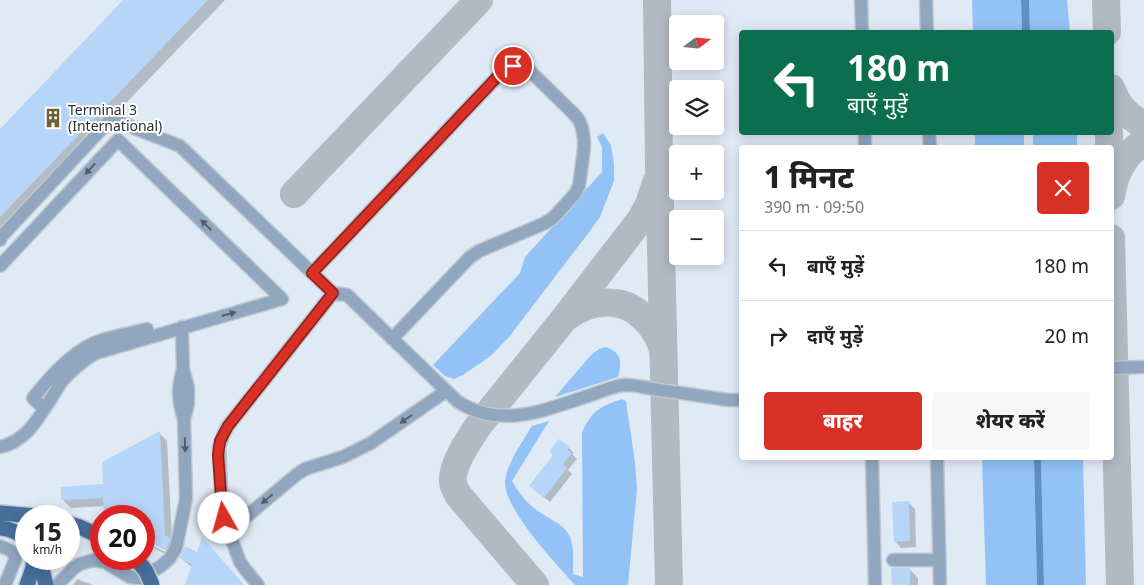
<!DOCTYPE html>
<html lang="hi">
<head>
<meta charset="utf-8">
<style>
	body { margin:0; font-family:"Noto Sans","Noto Sans Devanagari",sans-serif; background:#f6f6f6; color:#222; height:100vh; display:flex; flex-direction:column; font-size:19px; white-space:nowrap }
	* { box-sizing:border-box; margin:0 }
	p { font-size:16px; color:#767676 }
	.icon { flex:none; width:28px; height:28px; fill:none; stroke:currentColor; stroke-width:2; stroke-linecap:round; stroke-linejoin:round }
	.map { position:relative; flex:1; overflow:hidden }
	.details { position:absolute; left:739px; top:145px; width:375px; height:315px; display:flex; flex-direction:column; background:#fff; border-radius:5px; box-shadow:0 2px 12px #0003 }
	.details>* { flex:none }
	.banner { position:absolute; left:739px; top:30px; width:375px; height:105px; border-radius:5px; box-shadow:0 2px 12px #0003; background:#0b6e4f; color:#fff; overflow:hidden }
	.needle { width:32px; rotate:74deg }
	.tools { position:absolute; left:669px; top:15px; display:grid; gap:10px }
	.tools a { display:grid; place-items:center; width:55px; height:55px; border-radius:5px; background:#fff; box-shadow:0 2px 12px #0003; font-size:25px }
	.speed { position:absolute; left:15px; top:505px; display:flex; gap:10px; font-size:25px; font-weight:700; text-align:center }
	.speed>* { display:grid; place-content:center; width:65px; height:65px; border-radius:50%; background:#fff; box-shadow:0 2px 12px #0003; line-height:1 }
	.speed small { font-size:12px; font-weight:400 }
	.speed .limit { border:8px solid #d22; background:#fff; color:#111 }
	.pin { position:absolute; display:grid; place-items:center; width:42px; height:42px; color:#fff; margin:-21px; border:2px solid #fff; border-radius:50%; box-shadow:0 1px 5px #0007 }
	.me { position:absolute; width:55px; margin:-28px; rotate:353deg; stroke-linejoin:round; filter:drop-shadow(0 0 4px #0008) }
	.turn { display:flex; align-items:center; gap:18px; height:105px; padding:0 25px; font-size:22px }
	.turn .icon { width:65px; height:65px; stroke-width:2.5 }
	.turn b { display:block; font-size:35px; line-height:42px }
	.round { display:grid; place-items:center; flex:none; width:52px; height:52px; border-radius:5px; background:#f6f6f6 }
	.head { display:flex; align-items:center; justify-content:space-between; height:85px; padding:0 25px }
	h1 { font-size:30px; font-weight:800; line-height:38px }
	.primary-button { display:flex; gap:10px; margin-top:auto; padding:10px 25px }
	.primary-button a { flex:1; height:58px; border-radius:5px; background:#d93025; color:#fff; font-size:20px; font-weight:800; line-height:58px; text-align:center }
	.primary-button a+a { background:#f6f6f6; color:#222 }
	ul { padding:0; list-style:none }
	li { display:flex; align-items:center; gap:15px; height:70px; padding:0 25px; border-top:1px solid #e0e0e0 }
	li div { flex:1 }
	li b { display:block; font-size:19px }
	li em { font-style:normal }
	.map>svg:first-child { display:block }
	.green { fill:#93c2f6 }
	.water { fill:#5e8fc5 }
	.shadow { fill:#0003 }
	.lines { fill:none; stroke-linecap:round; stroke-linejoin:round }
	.taxiway { stroke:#b1b9c2; stroke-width:28 }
	.building { fill:#b7d5f8 }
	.minor-casing { stroke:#bfc8d2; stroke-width:15 }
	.major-casing { stroke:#bfc8d2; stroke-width:18 }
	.minor { stroke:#91a7c0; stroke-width:12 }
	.major { stroke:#476f9b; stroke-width:15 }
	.major-bridge-casing { stroke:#bfc8d2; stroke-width:18; stroke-linecap:butt }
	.major-bridge { stroke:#476f9b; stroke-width:15 }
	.oneway { fill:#545e6b }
	.route-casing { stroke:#8d1f18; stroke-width:12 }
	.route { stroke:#d93025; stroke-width:9 }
	.labels { text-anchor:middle; stroke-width:4; stroke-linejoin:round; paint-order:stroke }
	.poi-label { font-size:14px; fill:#2b2e32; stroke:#fff; text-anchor:start }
</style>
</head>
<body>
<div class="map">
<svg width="1144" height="585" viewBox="0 0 1144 585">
	<rect width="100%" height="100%" fill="#e0eaf5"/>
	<path class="green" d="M972,0H1021L1022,32H973Z
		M1029,0H1067L1070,32H1030Z
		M603,133L611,145L614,164V181L600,217L587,235L509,337L492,355L463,375L454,379L445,376L433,365L520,273L525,257L602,172V147L597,137Z
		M975,133H1024V147H975Z
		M1033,133H1077V147H1033Z
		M606,347C622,353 622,362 618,377L555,397L591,355L599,349Z
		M622,399L626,401L635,462L637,489L628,585H575C557,565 503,508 505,481C507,463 523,441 532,426L549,421L512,481C521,496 526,503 541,513C550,520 564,524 569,535C575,547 573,561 573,574L583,577L582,432C593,410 599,407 622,399Z
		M982,458H1034L1037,585H986Z
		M1041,458H1083L1086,585H1044Z"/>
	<path class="water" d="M1021,0H1029L1030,32H1022Z
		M1034,458H1041L1044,585H1037Z"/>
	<path class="shadow" d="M125,0H225L0,234V131Z
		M159,433L167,441L173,558L144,543V542L170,554L171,552L144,539V516H105V506L71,508L63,500L104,485Z
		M568,447L574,453L572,454L577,459L568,470L572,474L550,502L536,491Z
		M908,502L915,509L916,547L901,548L895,541Z
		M181,558L243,585H186L192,567L189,565Z
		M909,569L918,578V585H893Z
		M77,579L93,585H73Z"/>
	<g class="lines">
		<path class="taxiway" d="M657,0L659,165L669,585
			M1106,0L1107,32
			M1111,88C1118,106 1127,116 1144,125
			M1109,132V148
			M294,194L479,0
			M1111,196C1115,173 1123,155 1144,142
			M1111,238L1120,585
			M567,317C581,306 597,301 615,303C637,305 658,329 663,350
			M535,585L459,496C456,491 453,487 453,481C451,466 470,438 478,426L564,319L641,219L649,204L656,183"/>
	</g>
	<path class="building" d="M123,0H208L0,217V129Z
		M160,431L165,535L170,538L168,545L165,550L144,540V516H104L103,498L61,500V487L103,484L102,462Z
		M559,439L569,446L567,449L572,453L563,464L567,468L544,498L529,486L553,455L549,452Z
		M909,501L910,541L894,542L892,502Z
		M202,537L234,573L244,585H185L192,564L179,558L183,552L185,546L197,552Z
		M891,568H910V585H892Z"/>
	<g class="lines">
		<defs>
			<path id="minor" d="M861,0L862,32
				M926,0L927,32
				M865,132V148
				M929,132L930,148
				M0,240L2,236L111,119L180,146L333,293L347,295L457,401C500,430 544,410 588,396C600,392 612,386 625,385C636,385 648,388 659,390C681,393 704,396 727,400H741
				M0,266L118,140L282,299L96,353C86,358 70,372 63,380C60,384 57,389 54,394C40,415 28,441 0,447
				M312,273L499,75C509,67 516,65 528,69L573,113L579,120L582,128L584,139V149L579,186L575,194L553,218L543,224L479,251L469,258L392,339
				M1111,368L1144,367
				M183,369C177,390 178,399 184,420
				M44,409L33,398C50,377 69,355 94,343C110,336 130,334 147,329
				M872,458L875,585
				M937,458L940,585
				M229,531L296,475L305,469L343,457L371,443L446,391
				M0,546C7,549 16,551 15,560L5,585
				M893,560H939
				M57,585L74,568L80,564L94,560L105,562L130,577L137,578H142L161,566L169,559L176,548L186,499L184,420L188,404V387L183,369L182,327
				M258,585L245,569L240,562L224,518L222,509L219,447L224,433L228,426L333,293"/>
			<path id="major" d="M0,513L35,516
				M69,524L80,527L101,537
				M0,528C11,529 19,532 26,540
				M37,559L43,573L46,585
				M27,585L33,568L34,559"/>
		</defs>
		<use href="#minor" class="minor-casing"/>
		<use href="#major" class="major-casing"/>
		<use href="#minor" class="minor"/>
		<use href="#major" class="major"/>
		<defs>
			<path id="major-bridge" d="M136,559L146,571L152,585"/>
		</defs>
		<use href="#major-bridge" class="major-bridge-casing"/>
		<use href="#major-bridge" class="major-bridge"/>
	</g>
	<defs><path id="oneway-solid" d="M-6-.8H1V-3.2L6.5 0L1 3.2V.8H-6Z" transform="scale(1.25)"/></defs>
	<g class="oneway">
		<use href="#oneway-solid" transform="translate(90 169) rotate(133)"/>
		<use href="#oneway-solid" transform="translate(206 225) rotate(-136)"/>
		<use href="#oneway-solid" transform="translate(229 314) rotate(-16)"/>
		<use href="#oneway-solid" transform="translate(406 419) rotate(145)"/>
		<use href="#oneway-solid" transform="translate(185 445) rotate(89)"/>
		<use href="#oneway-solid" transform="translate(267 499) rotate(140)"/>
	</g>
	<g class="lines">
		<defs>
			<path id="route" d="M224,518L222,509L218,455L220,441L228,426L333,293L312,273L499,75L505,70L513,66"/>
		</defs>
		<use href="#route" class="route-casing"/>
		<use href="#route" class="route"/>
	</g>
	<defs>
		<symbol id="building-bare" viewBox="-9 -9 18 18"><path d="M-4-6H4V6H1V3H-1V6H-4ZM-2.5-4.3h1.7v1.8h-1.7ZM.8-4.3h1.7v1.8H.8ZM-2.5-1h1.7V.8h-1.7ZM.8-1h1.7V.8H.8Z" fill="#6b6431" stroke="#fff" stroke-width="2.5" paint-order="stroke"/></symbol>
	</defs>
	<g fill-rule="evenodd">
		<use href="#building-bare" x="39" y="104" width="28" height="28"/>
	</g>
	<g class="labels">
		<g class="poi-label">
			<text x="68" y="115">Terminal 3<tspan x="68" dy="16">(International)</tspan></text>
		</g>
	</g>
</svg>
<div class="tools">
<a><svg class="needle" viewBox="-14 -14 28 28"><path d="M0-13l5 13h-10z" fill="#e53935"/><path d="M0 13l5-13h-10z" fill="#767676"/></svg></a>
<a><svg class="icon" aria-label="layers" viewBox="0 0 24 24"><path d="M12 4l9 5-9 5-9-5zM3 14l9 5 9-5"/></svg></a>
<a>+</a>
<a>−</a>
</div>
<div class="speed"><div>15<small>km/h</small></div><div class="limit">20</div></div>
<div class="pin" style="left:513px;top:66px;background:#d93025"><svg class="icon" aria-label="arrive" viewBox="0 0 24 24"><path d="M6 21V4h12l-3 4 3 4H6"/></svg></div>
<svg class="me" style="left:224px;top:518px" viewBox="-20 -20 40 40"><circle r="19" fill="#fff"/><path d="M0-13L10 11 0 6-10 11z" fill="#d93025"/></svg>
<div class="banner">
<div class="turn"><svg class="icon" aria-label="left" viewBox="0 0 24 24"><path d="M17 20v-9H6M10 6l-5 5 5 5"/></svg><div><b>180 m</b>बाएँ मुड़ें</div></div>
</div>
<section class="details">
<div class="head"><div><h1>1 मिनट</h1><p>390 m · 09:50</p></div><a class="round" style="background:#d93025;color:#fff"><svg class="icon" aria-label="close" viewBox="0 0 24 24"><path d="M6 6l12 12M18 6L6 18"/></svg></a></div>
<ul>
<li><svg class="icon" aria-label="left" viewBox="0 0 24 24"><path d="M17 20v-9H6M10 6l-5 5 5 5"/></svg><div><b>बाएँ मुड़ें</b></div><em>180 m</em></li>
<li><svg class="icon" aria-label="right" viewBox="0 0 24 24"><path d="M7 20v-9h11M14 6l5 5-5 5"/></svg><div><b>दाएँ मुड़ें</b></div><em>20 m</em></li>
</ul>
<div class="primary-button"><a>बाहर</a><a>शेयर करें</a></div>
</section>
</div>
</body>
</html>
